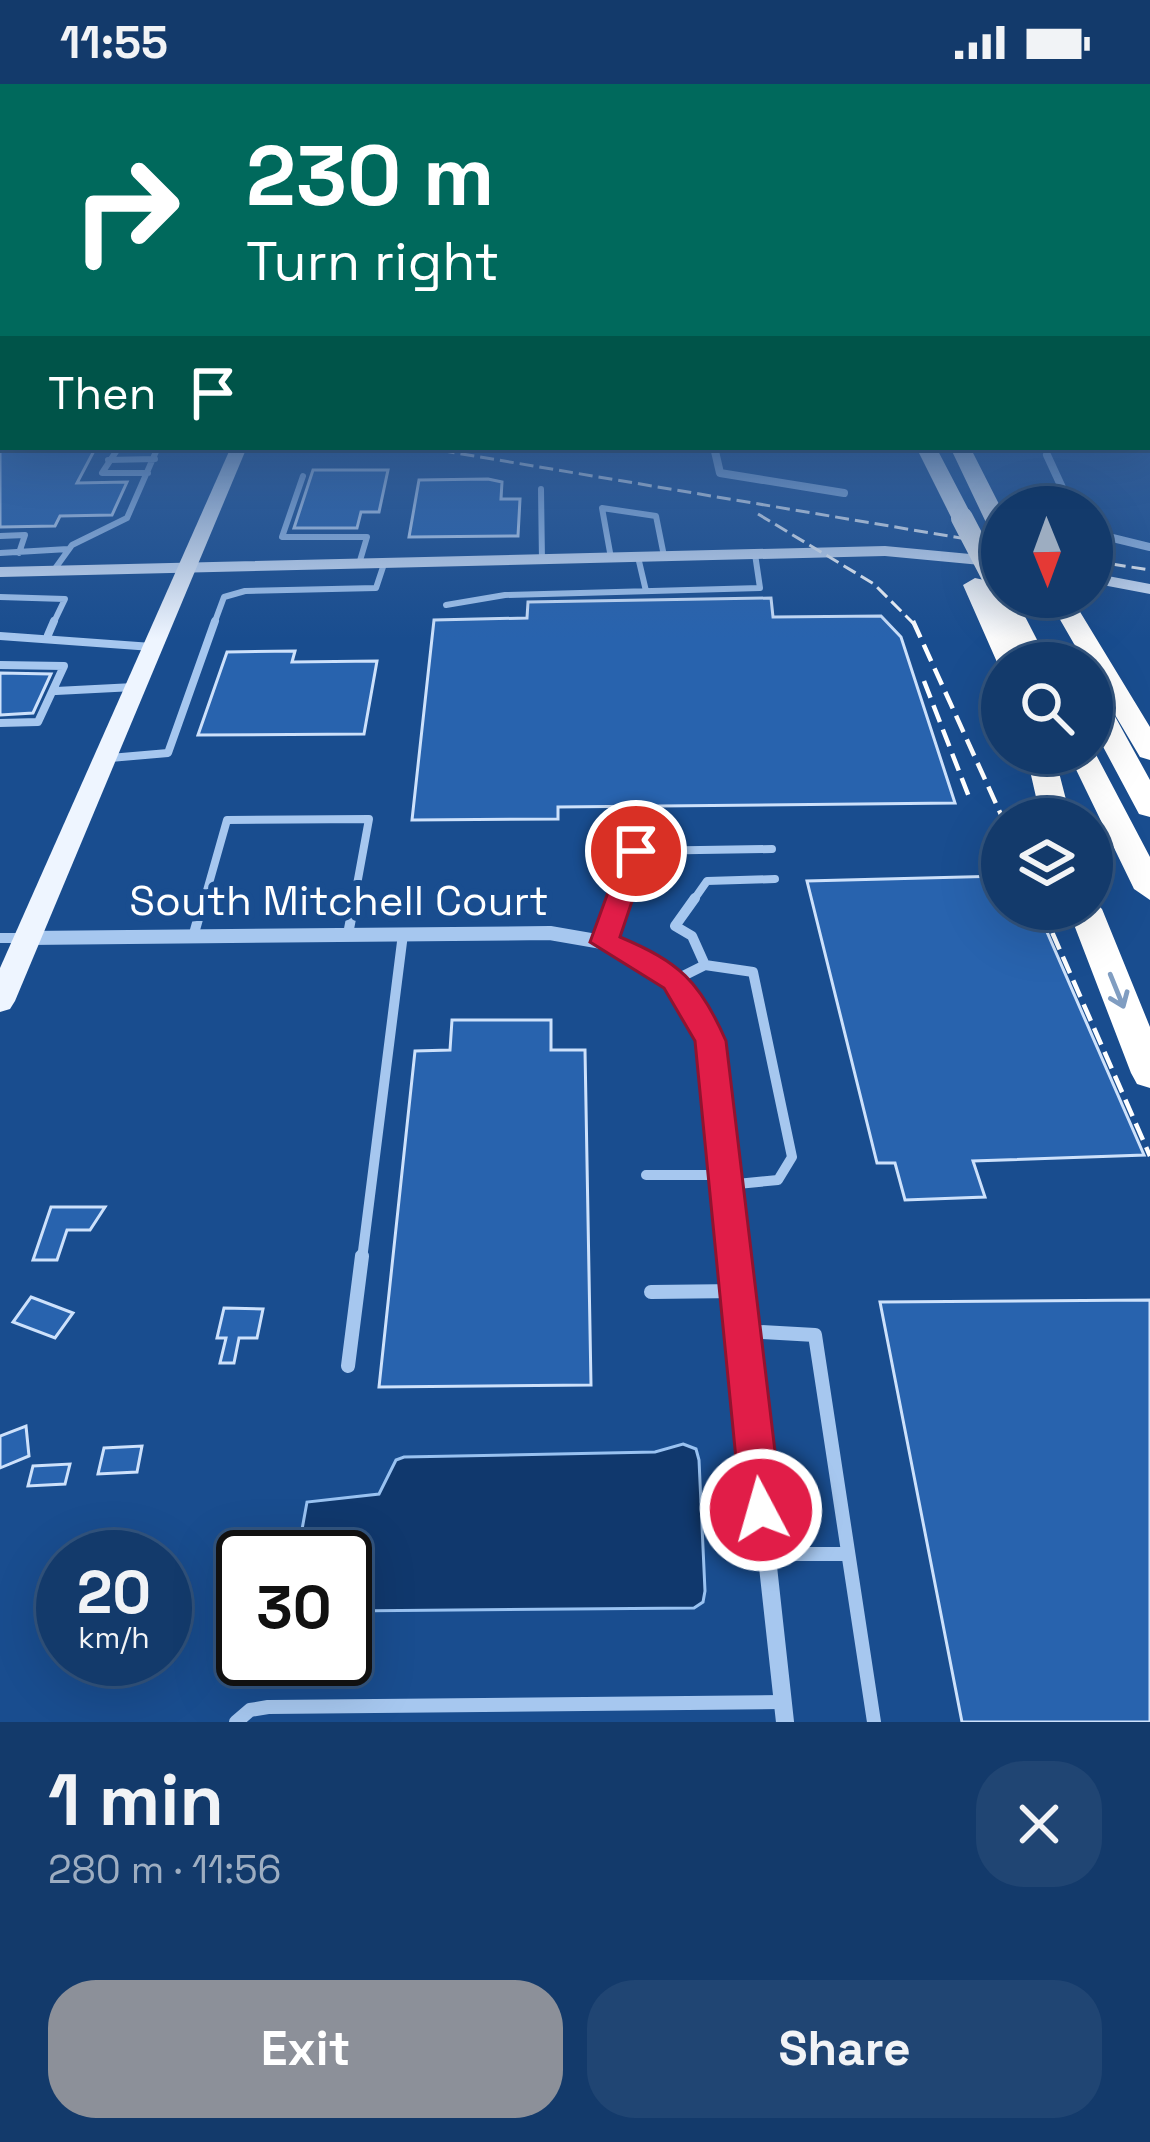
<!DOCTYPE html>
<html lang="en">
<head>
<meta charset="utf-8">
<style>
	body { margin:0; font-family:"Space Grotesk",sans-serif; background:#204573; color:#f1f3f6; height:100vh; display:flex; flex-direction:column; font-size:45px; white-space:nowrap }
	* { box-sizing:border-box; margin:0 }
	p { font-size:39px; color:#9dadc1 }
	.icon { flex:none; width:66px; height:66px; fill:none; stroke:currentColor; stroke-width:2; stroke-linecap:round; stroke-linejoin:round }
	.map { position:relative; height:1638px; overflow:hidden }
	.side { display:flex; flex-direction:column; background:#133a6b; flex:1 }
	.side>* { flex:none }
	.banner { position:absolute; left:0px; top:0px; width:1152px; height:366px; box-shadow:0 12px 48px #0002,0 0 0 3px #32547e; background:#00695c; color:#fff; overflow:hidden }
	.needle { width:78px; rotate:179deg }
	.fabs { position:absolute; left:981px; top:402px; display:grid; gap:24px }
	.fabs a { display:grid; place-items:center; width:132px; height:132px; border-radius:50%; background:#133a6b; box-shadow:0 12px 48px #0002,0 0 0 3px #32547e; font-size:60px }
	.speed { position:absolute; left:36px; top:1446px; display:flex; gap:24px; font-size:60px; font-weight:700; text-align:center }
	.speed>* { display:grid; place-content:center; width:156px; height:156px; border-radius:50%; background:#133a6b; box-shadow:0 12px 48px #0002,0 0 0 3px #32547e; line-height:1 }
	.speed small { font-size:30px; font-weight:400 }
	.speed .limit { border:6px solid #111; border-radius:18px; background:#fff; color:#111 }
	.pin { position:absolute; display:grid; place-items:center; width:102px; height:102px; color:#fff; margin:-51px; border:6px solid #fff; border-radius:50%; box-shadow:0 3px 12px #0007 }
	.me { position:absolute; width:132px; margin:-66px; rotate:354deg; stroke-linejoin:round; filter:drop-shadow(0 0 9px #0008) }
	.turn { display:flex; align-items:center; gap:42px; height:252px; padding:0 48px; font-size:54px }
	.turn .icon { width:156px; height:156px; stroke-width:2.5 }
	.turn b { display:block; font-size:84px; line-height:102px }
	.then { display:flex; align-items:center; height:114px; padding:0 48px; background:#0003; gap:24px; font-size:45px }
	.round { display:grid; place-items:center; flex:none; width:126px; height:126px; border-radius:48px; background:#204573 }
	.headline { display:flex; align-items:center; justify-content:space-between; height:204px; padding:0 48px }
	h1 { font-size:72px; font-weight:800; line-height:90px }
	.cta { display:flex; gap:24px; margin-top:auto; padding:24px 48px }
	.cta a { flex:1; height:138px; border-radius:48px; background:#8c9099; color:#fff; font-size:48px; font-weight:800; line-height:138px; text-align:center }
	.cta a+a { background:#204573; color:#f1f3f6 }
	.status { display:flex; justify-content:space-between; align-items:center; height:84px; padding:0 60px; background:#133a6b; direction:ltr }
	.status svg { height:33px; fill:currentColor }
	.map>svg:first-child { display:block }
	.water { fill:#10386d; stroke:#99c2f1; stroke-width:3 }
	.building { fill:#2863ae; stroke:#cde1fb; stroke-width:3 }
	.lines { fill:none; stroke-linecap:round; stroke-linejoin:round }
	.lane-far3 { stroke:#a6c7ef; stroke-width:6 }
	.lane-far2 { stroke:#a6c7ef; stroke-width:8 }
	.lane-far1 { stroke:#a6c7ef; stroke-width:10 }
	.lane { stroke:#a6c7ef; stroke-width:14 }
	.street-far2 { stroke:#a6c7ef; stroke-width:8 }
	.street-far1 { stroke:#a6c7ef; stroke-width:14 }
	.street { stroke:#a6c7ef; stroke-width:18 }
	.secondary { fill:#d4e4fa; fill-rule:evenodd }
	.primary { fill:#eef5ff; fill-rule:evenodd }
	.highway { fill:#fff; fill-rule:evenodd }
	.rail-far1 { stroke:#fff; stroke-width:3; stroke-dasharray:14 6; stroke-linecap:butt }
	.rail { stroke:#fff; stroke-width:4.5; stroke-dasharray:18 8; stroke-linecap:butt }
	.highway-bridge { stroke:#fff; stroke-width:22 }
	.oneway { stroke:#809dc1 }
	.route { fill:#e11d48; stroke:#92132f; stroke-width:3 }
	.labels { text-anchor:middle; stroke-width:12; stroke-linejoin:round; paint-order:stroke }
	.near-street-label { font-size:42px; fill:#fff; stroke:#194d8f }
</style>
</head>
<body>
<div class="status"><b>11:55</b><svg viewBox="0 0 49 12"><path d="M0 12V9h3v3zM5 12V6h3v6zM10 12V3h3v9zM15 12V0h3v12zM26 1h20v11H26zM47 4h2v5h-2z"/></svg></div>
<div class="map">
<svg width="1150" height="1638" viewBox="0 0 1150 1638">
	<rect width="100%" height="100%" fill="#194d8f"/>
	<path class="water" d="M683,1360L696,1365L699,1376L705,1507L703,1518L694,1524L345,1527V1473H297L307,1418L379,1410L396,1376L404,1373L655,1368Z"/>
	<path class="building" d="M0,363H96L77,399L127,398L112,431L60,432L55,442L0,443Z
		M313,386H388L379,428H361L357,444H294Z
		M488,395L502,398L501,415H520L518,452L409,453L419,396Z
		M771,514L773,533L881,532L901,553L955,719L558,723V735L412,736L434,536L527,534L528,518Z
		M295,567L292,578L377,577L364,650L198,651L227,568Z
		M0,589L51,590L33,629L0,631Z
		M1002,792V825H1037L1144,1071L973,1077L985,1113L905,1116L895,1079H877L807,797Z
		M452,936H551V966H585L591,1301L379,1303L415,967L450,966Z
		M51,1123H105L90,1146H67L57,1176H33Z
		M31,1213L73,1229L55,1254L13,1238Z
		M1150,1216V1638H962L880,1218Z
		M224,1224L263,1225L257,1254H239L234,1279H220L226,1254H217Z
		M26,1342L29,1372L0,1384V1352Z
		M142,1362L137,1388L98,1390L104,1364Z
		M70,1380L65,1400L28,1402L33,1382Z"/>
	<g class="lines">
		<path class="lane-far3" d="M119,363L102,389H148
			M108,376L155,375
			M303,392L282,453H367L359,480
			M541,405L542,477
			M0,452L25,451L19,469
			M0,469L68,465
			M638,473L646,507
			M611,474L602,424L656,432L664,472
			M54,486L72,461L127,434L158,363
			M0,513L65,515L53,540
			M446,521L505,511L760,504L755,470
			M214,540L224,513L245,507L376,504L384,480"/>
		<path class="lane-far2" d="M48,551L54,537
			M0,552L152,563
			M0,581L64,582L38,638L0,639
			M56,607L134,603
			M110,674L168,669L215,537
			M204,817L227,736L369,735L354,817
			M619,817L636,767L772,765
			M693,817L707,797L775,795"/>
		<path class="lane-far1" d="M348,850L355,814
			M193,853L204,814
			M0,854H22
			M605,858L620,814
			M705,881L753,888L792,1073L778,1096L727,1101
			M675,896L705,881L692,852L675,842L695,814
			M646,1091H726
			M362,1175L403,850"/>
		<path class="lane" d="M651,1208L738,1207
			M742,1247L815,1251L874,1638
			M348,1282L362,1172
			M766,1470H848
			M236,1638L250,1626L268,1623L782,1618"/>
		<path class="street-far2" d="M714,363L720,389L844,409
			M1047,371L1071,423
			M1092,449L1150,463"/>
		<path class="street-far1" d="M28,854L550,849L602,858L648,878L686,910L700,931L711,957L735,1175"/>
		<path class="street" d="M734,1172L785,1638"/>
		<path class="secondary" d="M885,462L1002,473V483L885,472L0,493V483Z
			M1092,489L1150,500V510L1092,499Z"/>
		<path class="primary" d="M231,363H247L15,917L10,925L0,928V884Z"/>
		<path class="highway" d="M916,363H936L973,434L970,439H954Z
			M950,363H970L1002,426V456L991,449Z
			M975,494L984,496L992,511L1002,506V513H1015L1049,579H1023L1016,564L1022,579H1002L1000,585L963,501Z
			M1047,513H1071L1150,643V676L1140,673L1092,592V579H1085Z
			M1092,608L1106,616L1150,696V733L1139,730L1092,642Z
			M1092,663L1150,773V816L1134,805L1068,669H1092Z
			M1026,669H1054L1071,735H1041Z
			M1092,815L1102,825L1150,943V1004L1137,1000L1131,989L1068,825H1092Z"/>
		<path class="rail-far1" d="M421,363L1002,461
			M758,430L874,500L914,540
			M1092,477L1150,486"/>
		<path class="rail" d="M913,537L1003,735
			M924,597L971,718
			M1042,825L1150,1072"/>
		<path class="highway-bridge" d="M962,434L999,505"/>
	</g>
	<defs><path id="oneway-shaft" d="M-6 0H5M1.5-3L5.5 0L1.5 3" fill="none" stroke-width="1.6" stroke-linecap="round" stroke-linejoin="round" transform="scale(3)"/></defs>
	<use class="oneway" href="#oneway-shaft" transform="translate(1117 907) rotate(68)"/>
	<linearGradient id="sky" x2="0" y2="1"><stop stop-color="#0e2a4f"/><stop offset="0.59" stop-color="#38629b"/><stop offset="1" stop-color="#38629b" stop-opacity="0"/></linearGradient>
	<rect width="1150" height="555" fill="url(#sky)"/>
	<path class="route" d="M636,758L649,767L620,853C679,878 700,897 726,957L782,1426L776,1440L761,1446L747,1440L741,1426L695,957L664,904L590,858L623,767Z"/>
	<g class="labels">
		<g class="near-street-label">
			<text x="339" y="831">South Mitchell Court</text>
		</g>
	</g>
</svg>
<div class="fabs">
<a><svg class="needle" viewBox="-14 -14 28 28"><path d="M0-13l5 13h-10z" fill="#e53935"/><path d="M0 13l5-13h-10z" fill="#9dadc1"/></svg></a>
<a><svg class="icon" aria-label="search" viewBox="0 0 24 24"><circle cx="10" cy="10" r="6"/><path d="M15 15l6 6"/></svg></a>
<a><svg class="icon" aria-label="layers" viewBox="0 0 24 24"><path d="M12 4l9 5-9 5-9-5zM3 14l9 5 9-5"/></svg></a>
</div>
<div class="speed"><div>20<small>km/h</small></div><div class="limit">30</div></div>
<div class="pin" style="left:636px;top:767px;background:#d93025"><svg class="icon" aria-label="arrive" viewBox="0 0 24 24"><path d="M6 21V4h12l-3 4 3 4H6"/></svg></div>
<svg class="me" style="left:761px;top:1426px" viewBox="-20 -20 40 40"><circle r="17" fill="#e11d48" stroke="#fff" stroke-width="3"/><path d="M0-11L8 9 0 5-8 9z" fill="#fff"/></svg>
<div class="banner">
<div class="turn"><svg class="icon" aria-label="right" viewBox="0 0 24 24"><path d="M7 20v-9h11M14 6l5 5-5 5"/></svg><div><b>230 m</b>Turn right</div></div>
<div class="then">Then<svg class="icon" aria-label="arrive" viewBox="0 0 24 24"><path d="M6 21V4h12l-3 4 3 4H6"/></svg></div>
</div>
</div>
<section class="side">
<div class="headline"><div><h1>1 min</h1><p>280 m · 11:56</p></div><a class="round"><svg class="icon" aria-label="close" viewBox="0 0 24 24"><path d="M6 6l12 12M18 6L6 18"/></svg></a></div>
<div class="cta"><a>Exit</a><a>Share</a></div>
</section>
</body>
</html>
